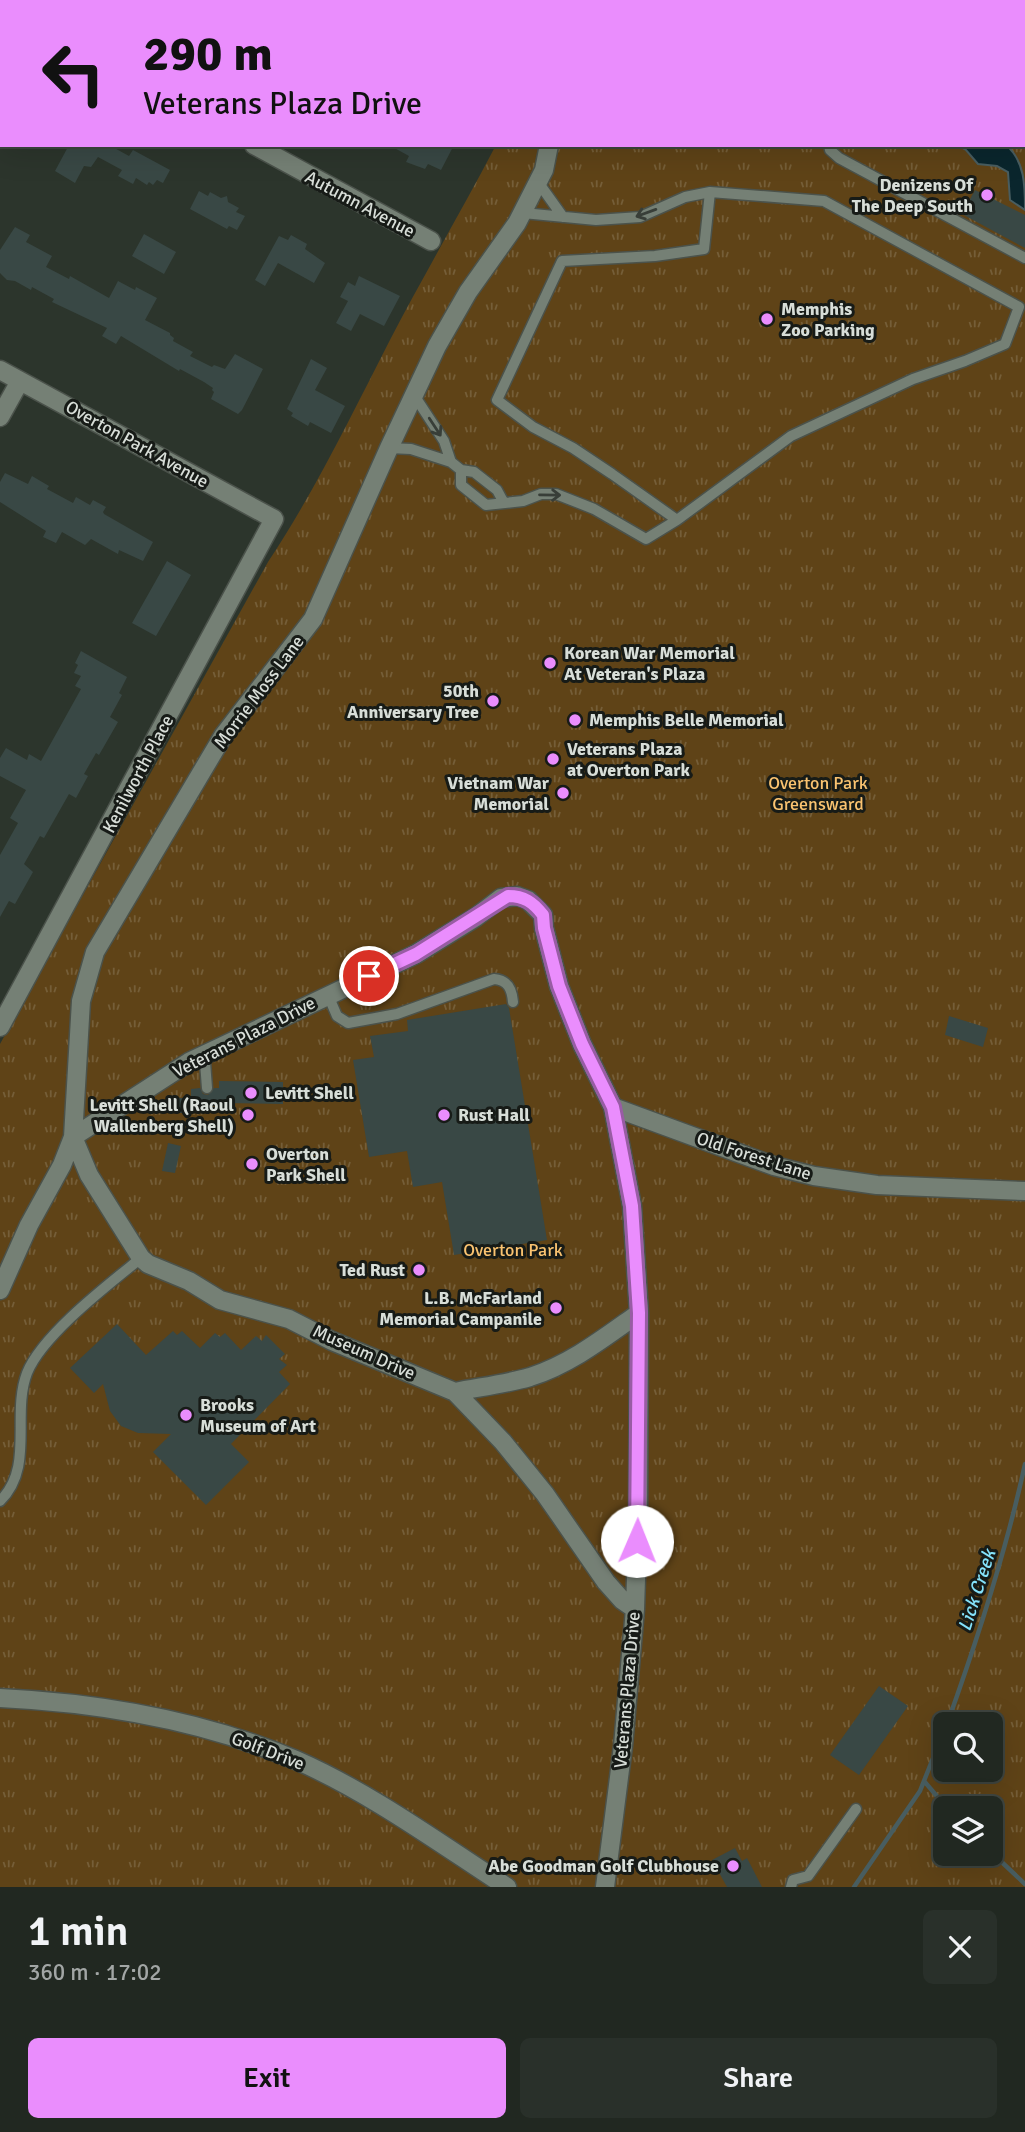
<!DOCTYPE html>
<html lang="en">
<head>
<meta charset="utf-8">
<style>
	body { margin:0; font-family:Signika,sans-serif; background:#29302a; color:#f1f3f6; height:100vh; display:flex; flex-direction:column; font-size:26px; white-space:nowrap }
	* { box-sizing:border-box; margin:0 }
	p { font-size:23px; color:#a2a6a5 }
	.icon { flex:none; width:38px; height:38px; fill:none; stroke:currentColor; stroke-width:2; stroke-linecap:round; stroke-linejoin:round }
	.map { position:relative; height:1887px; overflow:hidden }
	.side { display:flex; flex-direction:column; background:#212821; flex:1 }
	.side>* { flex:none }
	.top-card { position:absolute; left:0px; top:0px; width:1026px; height:147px; box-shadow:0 7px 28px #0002,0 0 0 2px #3e443f; background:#ea8dfd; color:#111; overflow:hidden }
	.controls { position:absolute; left:933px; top:1712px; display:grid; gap:14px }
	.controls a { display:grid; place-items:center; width:70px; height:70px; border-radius:10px; background:#212821; box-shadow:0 7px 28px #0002,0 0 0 2px #3e443f; font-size:35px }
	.pin { position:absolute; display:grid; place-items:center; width:60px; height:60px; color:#fff; margin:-30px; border:4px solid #fff; border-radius:50%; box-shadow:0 2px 7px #0007 }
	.me { position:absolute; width:77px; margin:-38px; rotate:1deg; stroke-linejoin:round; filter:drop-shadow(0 0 5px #0008) }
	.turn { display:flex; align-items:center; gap:24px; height:147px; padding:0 28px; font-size:32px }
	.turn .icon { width:91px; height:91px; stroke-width:2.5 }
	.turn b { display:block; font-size:49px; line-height:60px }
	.round { display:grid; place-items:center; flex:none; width:74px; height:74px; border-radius:10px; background:#29302a }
	.headline { display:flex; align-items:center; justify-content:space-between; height:119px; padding:0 28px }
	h1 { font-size:42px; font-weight:600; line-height:52px }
	.cta { display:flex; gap:14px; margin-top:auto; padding:14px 28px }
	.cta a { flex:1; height:80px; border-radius:10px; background:#ea8dfd; color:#111; font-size:28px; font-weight:600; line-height:80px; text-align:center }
	.cta a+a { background:#29302a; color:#f1f3f6 }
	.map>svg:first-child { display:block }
	.park { fill:url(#park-tufts); fill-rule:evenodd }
	.water { fill:#0a262d; stroke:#485d60; stroke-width:2 }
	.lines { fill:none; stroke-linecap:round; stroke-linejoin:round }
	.stream { stroke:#485d60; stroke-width:4.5 }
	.building { fill:#394845 }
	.lane-casing { stroke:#4b524b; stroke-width:13 }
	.street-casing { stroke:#4b524b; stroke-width:21 }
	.lane { stroke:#758075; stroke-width:10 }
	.street { stroke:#758075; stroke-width:18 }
	.oneway { stroke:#383e38 }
	.route-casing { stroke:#985ca4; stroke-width:18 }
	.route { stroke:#ea8dfd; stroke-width:12 }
	.poi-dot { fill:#ea8dfd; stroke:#171b17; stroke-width:2.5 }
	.labels { text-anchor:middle; stroke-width:6; stroke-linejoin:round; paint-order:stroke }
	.poi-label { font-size:18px; font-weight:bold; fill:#d8ded8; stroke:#171b17; text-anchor:start }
	.street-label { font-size:18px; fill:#d8ded8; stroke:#171b17 }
	.park-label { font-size:18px; fill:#fac370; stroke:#171b17 }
	.water-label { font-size:19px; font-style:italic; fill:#84e2fa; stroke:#171b17 }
</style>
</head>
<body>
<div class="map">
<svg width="1025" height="1887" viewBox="0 0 1025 1887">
	<defs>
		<pattern id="park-tufts" width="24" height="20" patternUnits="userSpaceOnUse" patternTransform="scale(1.75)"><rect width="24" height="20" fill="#5f4317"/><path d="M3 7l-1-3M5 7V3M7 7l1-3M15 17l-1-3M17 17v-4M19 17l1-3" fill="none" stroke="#755e38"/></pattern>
	</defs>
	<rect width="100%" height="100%" fill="#2c352c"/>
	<path class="park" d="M250,0H1025V1887H0V1044L268,562C315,491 352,414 391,338C425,273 462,210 496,145H1024V2ZM945,1724H990V1769H945ZM945,1808H990V1853H945Z"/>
	<path class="water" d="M957,145H1006C1025,161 1025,186 1025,210L1010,200L1008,172L997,166L978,164L966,150Z"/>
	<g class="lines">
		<path class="stream" d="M947,1724C978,1638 1006,1552 1025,1464
			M924,1781L947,1808
			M990,1851L1025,1884
			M854,1887L920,1791L945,1728"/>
	</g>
	<path class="building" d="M69,145H109L129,156L133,150L170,170L163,183L157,180L153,185L149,182L147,185L136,178L133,184L118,176L122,170L98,157L91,167L84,166L75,183L55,171Z
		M389,145H454L441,170L428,164L425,169L406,162L409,156Z
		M975,190L1025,215V248L962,214Z
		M199,191L208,196L210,192L221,198L227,196L228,202L239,208L236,212L245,216L237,230L229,226L227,229L190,209Z
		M15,227L30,235L26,242L52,256L46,267L69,279L70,276L109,298L118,281L135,290L136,287L157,298L145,320L170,333V335L174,338L173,341L193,352L190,356L212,367L214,365L225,369L235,354L263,369L242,410L238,414L211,399L214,392L212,390L213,388L204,382L180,369L179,371L121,336L116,344L102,336L107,328L52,302L54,299L32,287L31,290L15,281L7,280L0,273V250Z
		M144,234L176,252L164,274L132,256Z
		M291,235L307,244L305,249L325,263L314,283L278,263L265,286L255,280L279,236L288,240Z
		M359,276L400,296L384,326L360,314L351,331L336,323L348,301L340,297L348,282L355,286Z
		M311,359L327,368L315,390L345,406L331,433L310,422L308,426L291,416L293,413L287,409Z
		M5,473L28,484L32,476L49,486L47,489L73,503L76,497L90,505L93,500L106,507L103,512L104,514L153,542L143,561L119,550L118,554L91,539L85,545L62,532L56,543L43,537L46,531L0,502V482Z
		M167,561L191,575L156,636L132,623Z
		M81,651L127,677L119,693L122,695L110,717L118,722L99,755L96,753L84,774L88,776L76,798L69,794L44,838L40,836L24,864L33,872L15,904L9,901L0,917V855L18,823L10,818L26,790L0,776V758L6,748L27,760L29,754L41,761L81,689L75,686L81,676L74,673L78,665L75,663Z
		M506,1004L509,1008L547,1240L454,1255L442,1182L413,1187L407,1151L369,1157L353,1060L374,1057L370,1036L408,1031L407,1020Z
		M949,1016L988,1028L983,1047L945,1035Z
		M219,1081L283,1082V1104L226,1103L191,1107V1089L200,1088L203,1094L208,1095L214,1088H219Z
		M166,1098H184V1113H166Z
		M168,1143L181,1146L175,1173L162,1171Z
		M117,1324L146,1355L173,1331L177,1335L182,1331L200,1348L215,1333L220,1337L225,1333L241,1350L256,1336L262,1341L266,1335L285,1354L279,1359L287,1365L279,1372L290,1384L231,1444L249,1462L206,1505L153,1452L171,1434L138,1433L121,1426L110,1411L103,1384L94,1393L70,1368Z
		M879,1686L908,1706L859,1775L830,1755Z
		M735,1848L742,1861L747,1858L762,1887H727L712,1860Z"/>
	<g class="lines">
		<defs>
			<path id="lane" d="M568,0L569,2
				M1012,0V2
				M482,2L483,0
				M494,2L495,0
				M1024,21L1025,23
				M829,145L830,150L839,158L1025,258
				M538,182L563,217
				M523,213L596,220L640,217L685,197L710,192
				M414,395L444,441L451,462
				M389,448L411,449L451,462L461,470L474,472L497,490L504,503
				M461,470V485L486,505L523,501L541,494H556L594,509L646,539L677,520L791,436L913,379L965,361L1005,344L1019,307L824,201L710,192L704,249L655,256L562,261L497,400L533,427L573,448L612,474L677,520
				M328,995L337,1016L348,1023L397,1014L494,979C508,980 512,989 513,1002
				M202,1055L205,1062L207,1088
				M0,1501C35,1467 11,1415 27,1373C42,1335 109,1284 141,1258
				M791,1887L793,1880L808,1876L856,1809"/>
			<path id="street" d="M537,0L538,2
				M0,6L2,7
				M254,145L431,241
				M0,370L274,519L0,1027
				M0,417L20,381
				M613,1107L774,1166L814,1176L877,1185L1025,1191
				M73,1137L189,1062L416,954L476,917L501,898L517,896L528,900L543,915L544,928L559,986L582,1044L613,1107L632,1206L639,1313L638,1518L635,1609L623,1746L605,1887
				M73,1137L89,1175L141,1258L148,1264L189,1281L220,1300L289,1319L332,1341L455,1392L503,1442L545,1494L606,1582L622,1600L635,1609
				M0,1290L29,1225L62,1165L73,1137L81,1001L95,952L223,736L313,619L389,448L437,346L468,292L517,223L544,170L549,145
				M455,1392C480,1387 506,1384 530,1377C571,1364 605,1337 639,1313
				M0,1698C102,1703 202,1720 296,1760C371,1793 439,1843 507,1887"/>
		</defs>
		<use href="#lane" class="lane-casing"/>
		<use href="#street" class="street-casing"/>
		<use href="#lane" class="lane"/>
		<use href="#street" class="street"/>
	</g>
	<defs><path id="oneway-shaft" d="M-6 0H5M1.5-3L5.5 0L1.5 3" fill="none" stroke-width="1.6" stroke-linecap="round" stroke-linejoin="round" transform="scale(1.75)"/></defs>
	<g class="oneway">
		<use href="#oneway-shaft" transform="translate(646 213) rotate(160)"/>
		<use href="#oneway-shaft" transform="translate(435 427) rotate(57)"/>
		<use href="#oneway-shaft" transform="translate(550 495) rotate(1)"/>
	</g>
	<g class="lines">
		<defs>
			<path id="route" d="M369,976L416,954L508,896C524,896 533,902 543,915L544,928L559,986L582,1044L613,1107L632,1206L639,1313L637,1541"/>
		</defs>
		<use href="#route" class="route-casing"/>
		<use href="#route" class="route"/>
	</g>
	<g class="poi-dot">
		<circle cx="987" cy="195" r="7"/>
		<circle cx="767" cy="319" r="7"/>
		<circle cx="550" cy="663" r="7"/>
		<circle cx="493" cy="701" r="7"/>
		<circle cx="575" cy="720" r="7"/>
		<circle cx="553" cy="759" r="7"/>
		<circle cx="563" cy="793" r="7"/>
		<circle cx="251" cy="1093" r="7"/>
		<circle cx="248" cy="1115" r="7"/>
		<circle cx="444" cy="1115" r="7"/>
		<circle cx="252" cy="1164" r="7"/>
		<circle cx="419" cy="1270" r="7"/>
		<circle cx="556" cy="1308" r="7"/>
		<circle cx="186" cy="1415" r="7"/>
		<circle cx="733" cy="1866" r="7"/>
	</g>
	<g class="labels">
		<g class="poi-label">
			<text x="973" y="191" text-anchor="end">Denizens Of<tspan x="973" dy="21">The Deep South</tspan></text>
			<text x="781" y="315">Memphis<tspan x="781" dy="21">Zoo Parking</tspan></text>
			<text x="564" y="659">Korean War Memorial<tspan x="564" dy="21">At Veteran's Plaza</tspan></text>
			<text x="479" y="697" text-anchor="end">50th<tspan x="479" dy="21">Anniversary Tree</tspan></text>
			<text x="589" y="726">Memphis Belle Memorial</text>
			<text x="567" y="755">Veterans Plaza<tspan x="567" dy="21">at Overton Park</tspan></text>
			<text x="549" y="789" text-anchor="end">Vietnam War<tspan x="549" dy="21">Memorial</tspan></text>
			<text x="265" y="1099">Levitt Shell</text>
			<text x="234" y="1111" text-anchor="end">Levitt Shell (Raoul<tspan x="234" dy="21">Wallenberg Shell)</tspan></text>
			<text x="458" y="1121">Rust Hall</text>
			<text x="266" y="1160">Overton<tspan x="266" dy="21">Park Shell</tspan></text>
			<text x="405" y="1276" text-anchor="end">Ted Rust</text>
			<text x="542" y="1304" text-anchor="end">L.B. McFarland<tspan x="542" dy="21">Memorial Campanile</tspan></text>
			<text x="200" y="1411">Brooks<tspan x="200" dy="21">Museum of Art</tspan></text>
			<text x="719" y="1872" text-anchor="end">Abe Goodman Golf Clubhouse</text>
		</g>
		<g class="street-label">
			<text transform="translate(360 204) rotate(28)" y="6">Autumn Avenue</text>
			<text transform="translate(137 444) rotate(29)" y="6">Overton Park Avenue</text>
			<text transform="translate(259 692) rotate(-53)" y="6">Morrie Moss Lane</text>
			<text transform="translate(138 774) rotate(-62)" y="6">Kenilworth Place</text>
			<text transform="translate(244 1037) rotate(-27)" y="6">Veterans Plaza Drive</text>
			<text transform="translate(754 1156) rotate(18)" y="6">Old Forest Lane</text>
			<text transform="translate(364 1352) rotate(24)" y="6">Museum Drive</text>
			<text transform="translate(627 1690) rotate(-85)" y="6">Veterans Plaza Drive</text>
			<text transform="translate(268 1751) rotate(21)" y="6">Golf Drive</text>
		</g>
		<g class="park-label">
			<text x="818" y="789">Overton Park<tspan x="818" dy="21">Greensward</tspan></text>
			<text x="513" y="1256">Overton Park</text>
		</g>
		<g class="water-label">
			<text transform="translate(976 1590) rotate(-72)" y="7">Lick Creek</text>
		</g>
	</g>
</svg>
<div class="controls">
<a><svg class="icon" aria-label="search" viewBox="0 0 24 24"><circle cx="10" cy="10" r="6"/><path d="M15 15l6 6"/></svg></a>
<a><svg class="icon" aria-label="layers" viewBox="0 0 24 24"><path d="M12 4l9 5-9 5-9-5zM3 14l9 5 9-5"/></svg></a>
</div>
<div class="pin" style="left:369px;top:976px;background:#d93025"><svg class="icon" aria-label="arrive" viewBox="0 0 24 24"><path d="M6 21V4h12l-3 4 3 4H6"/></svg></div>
<svg class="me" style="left:637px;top:1541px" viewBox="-20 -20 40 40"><circle r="19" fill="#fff"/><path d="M0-13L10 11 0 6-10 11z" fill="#ea8dfd"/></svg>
<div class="top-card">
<div class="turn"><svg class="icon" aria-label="left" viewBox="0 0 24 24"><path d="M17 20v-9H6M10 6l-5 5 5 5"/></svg><div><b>290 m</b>Veterans Plaza Drive</div></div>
</div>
</div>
<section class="side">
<div class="headline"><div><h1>1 min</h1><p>360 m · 17:02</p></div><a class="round"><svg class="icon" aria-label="close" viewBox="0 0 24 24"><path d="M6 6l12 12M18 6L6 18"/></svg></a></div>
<div class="cta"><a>Exit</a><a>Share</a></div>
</section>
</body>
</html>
